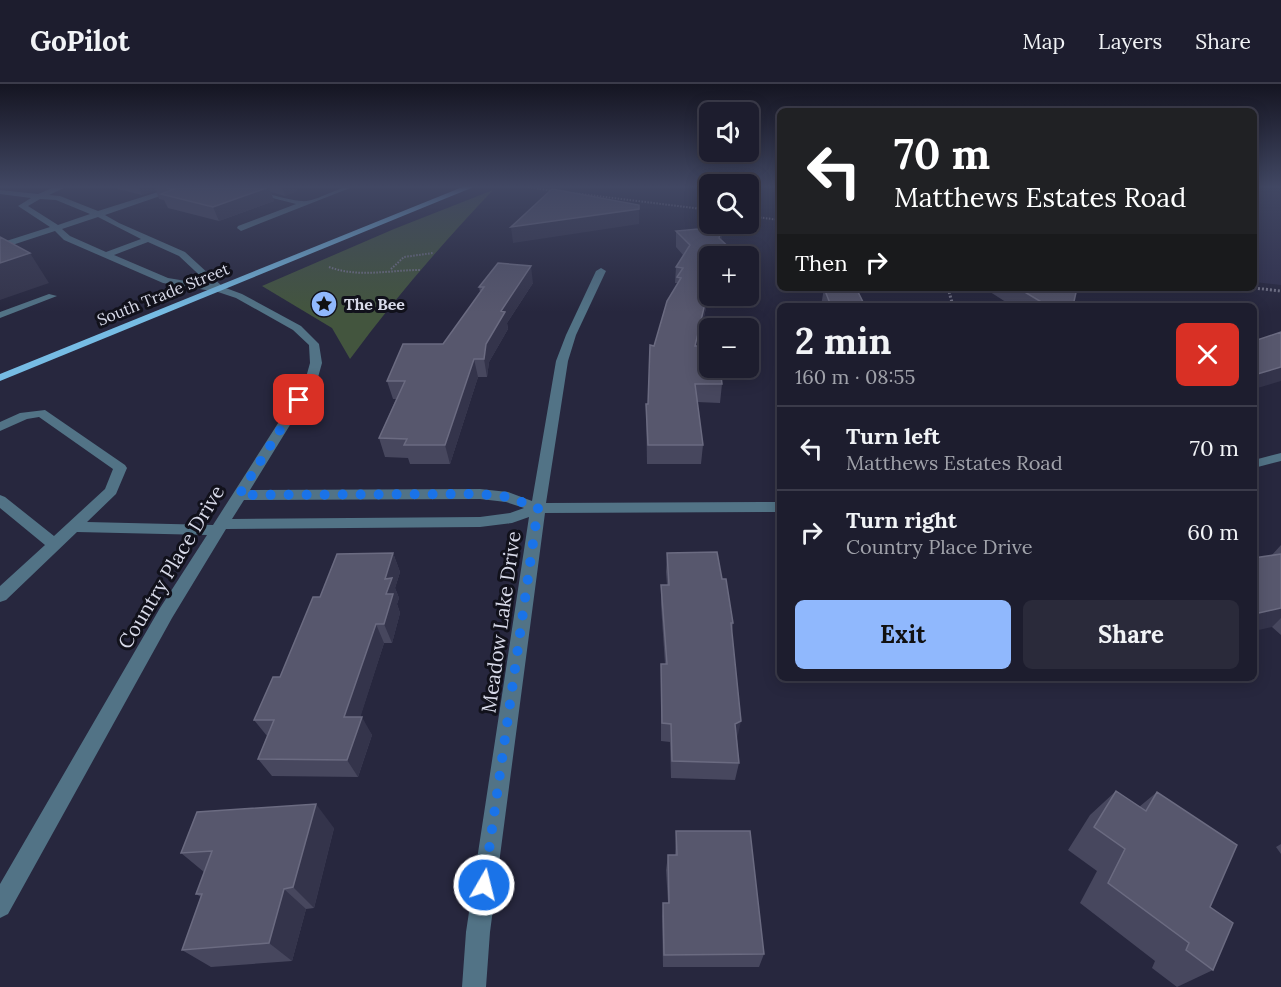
<!DOCTYPE html>
<html lang="en">
<head>
<meta charset="utf-8">
<style>
	body { margin:0; font-family:Lora,serif; background:#2a2a3a; color:#f1f3f6; height:100vh; display:flex; flex-direction:column; font-size:22px; white-space:nowrap }
	* { box-sizing:border-box; margin:0 }
	p { font-size:20px; color:#a0a2aa }
	.icon { flex:none; width:33px; height:33px; fill:none; stroke:currentColor; stroke-width:2; stroke-linecap:round; stroke-linejoin:round }
	.map { position:relative; flex:1; overflow:hidden }
	.sheet { position:absolute; left:777px; top:219px; width:480px; height:378px; display:flex; flex-direction:column; background:#1d1d2e; border-radius:9px; box-shadow:0 3px 15px #0003,0 0 0 2px #3b3b4a }
	.sheet>* { flex:none }
	.hud { position:absolute; left:777px; top:24px; width:480px; height:183px; border-radius:9px; box-shadow:0 3px 15px #0003,0 0 0 2px #3b3b4a; background:#202124; color:#fff; overflow:hidden }
	.tools { position:absolute; left:699px; top:18px; display:grid; gap:12px }
	.tools a { display:grid; place-items:center; width:60px; height:60px; border-radius:9px; background:#1d1d2e; box-shadow:0 3px 15px #0003,0 0 0 2px #3b3b4a; font-size:30px }
	.pin { position:absolute; display:grid; place-items:center; width:51px; height:51px; color:#fff; margin:-26px; border-radius:12px; box-shadow:0 3px 9px #0006 }
	.me { position:absolute; width:66px; margin:-33px; rotate:8deg; stroke-linejoin:round; filter:drop-shadow(0 0 4px #0008) }
	.turn { display:flex; align-items:center; gap:21px; height:126px; padding:0 18px; font-size:27px }
	.turn .icon { width:78px; height:78px; stroke-width:2.5 }
	.turn b { display:block; font-size:42px; line-height:51px }
	.then { display:flex; align-items:center; height:57px; padding:0 18px; background:#0003; gap:12px; font-size:22px }
	.round { display:grid; place-items:center; flex:none; width:63px; height:63px; border-radius:9px; background:#2a2a3a }
	.head { display:flex; align-items:center; justify-content:space-between; height:102px; padding:0 18px }
	h1 { font-size:36px; font-weight:800; line-height:45px }
	.primary-button { display:flex; gap:12px; margin-top:auto; padding:12px 18px }
	.primary-button a { flex:1; height:69px; border-radius:9px; background:#90b8fd; color:#111; font-size:24px; font-weight:800; line-height:69px; text-align:center }
	.primary-button a+a { background:#2a2a3a; color:#f1f3f6 }
	ul { padding:0; list-style:none }
	li { display:flex; align-items:center; gap:18px; height:84px; padding:0 18px; border-top:2px solid #3b3b4a }
	li div { flex:1 }
	li b { display:block; font-size:22px }
	li em { font-style:normal }
	header { display:flex; align-items:center; gap:36px; box-sizing:border-box; height:84px; padding:0 30px; background:#1d1d2e; border-bottom:2px solid #3b3b4a }
	header strong { font-size:28px }
	nav { display:flex; gap:33px; margin-inline-start:auto; font-size:21px }
	.map>svg:first-child { display:block }
	.built { fill:#30304d }
	.green { fill:#43553e }
	.lines { fill:none; stroke-linecap:round; stroke-linejoin:round }
	.path-far1 { stroke:#757589; stroke-width:2; stroke-dasharray:1.5 1.5; stroke-linecap:butt }
	.path { stroke:#757589; stroke-width:3; stroke-dasharray:2 2; stroke-linecap:butt }
	.minor { fill:#527386; fill-rule:evenodd }
	.major { fill:#76bce4; fill-rule:evenodd }
	.wall { fill:#47475e }
	.shaded-wall { fill:#34344b }
	.building { fill:#57576d; stroke:#6b6b81; stroke-width:1.5 }
	.route { stroke:#1a73e8; stroke-width:10; stroke-dasharray:0 18 }
	.labels { text-anchor:middle; stroke-width:6; stroke-linejoin:round; paint-order:stroke }
	.far-street-label { font-size:16px; fill:#d8dae9; stroke:#11111b }
	.far-poi-label { font-size:16px; font-weight:bold; fill:#d8dae9; stroke:#11111b; text-anchor:start }
	.street-label { font-size:20px; fill:#d8dae9; stroke:#11111b }
</style>
</head>
<body>
<header>
<strong>GoPilot</strong>
<nav><a>Map</a><a>Layers</a><a>Share</a></nav>
</header>
<div class="map">
<svg width="1281" height="903" viewBox="0 0 1281 903">
	<rect width="100%" height="100%" fill="#27273e"/>
	<path class="built" d="M1254,102H1281V201L1254,198Z"/>
	<path class="green" d="M493,106C442,160 394,215 350,275L332,244L262,202L394,145Z"/>
	<g class="lines">
		<path class="path-far1" d="M522,102L554,107
			M573,109L710,126
			M748,132L780,136
			M329,183C359,194 389,186 420,186
			M391,185L404,173L433,169"/>
		<path class="path" d="M948,204L953,222
			M1254,204L1281,207"/>
		<path class="minor" d="M57,102H68L49,111L60,112L98,127L177,102H189L105,131L119,139L185,168L223,203L242,210L301,242L319,260L322,279L317,297L250,406L480,405L508,408L532,417L556,277L566,251L596,187L601,184L606,187L576,251L568,277L546,419L780,418V428L545,429L490,848L486,903H462L466,848L529,433L512,439L480,443L226,445L172,534L8,830L0,834V800L160,524L207,451L77,448L6,516L0,518V502L45,461L0,424V411L5,413L54,452L105,405L113,385L39,333L27,335L0,347V338L20,329L45,326L125,381L127,384L116,410L87,438L213,441L305,297L310,279L309,261L293,246L236,214L218,208L163,199L64,156L55,147L0,165V159L50,143L18,122L31,114L0,110V106L38,110ZM40,115L56,116L90,130L58,141L28,122ZM98,133L141,155L106,168L70,152L62,145ZM148,158L179,172L210,201L168,194L114,171ZM480,415L506,418L524,424L510,429L480,433L232,435L244,416Z
			M226,102C252,102 275,114 301,117C316,119 337,102 355,102L241,147L237,144L238,142L296,120Z
			M49,210L57,212L0,234V228Z
			M1281,369V377L1254,384V376Z"/>
		<path class="major" d="M465,102H476L0,297V290Z"/>
	</g>
	<path class="wall" d="M106,102H296L297,107L285,112L271,108L274,117L219,137L168,124L164,116L159,115L156,106L142,111Z
		M676,147L723,148L721,156L736,170V172H710V212H722L720,216L708,214L698,262L722,300L720,319L697,318L703,361L701,380H647L646,320H648L654,262L677,201V199H675L676,183L683,171L676,163Z
		M533,199L507,239L508,245L489,278L487,293H478L450,380H410L408,374L385,373L379,354L396,315H393L387,297L443,260L480,208L479,203Z
		M824,204L865,222H821Z
		M984,204H1077L1073,222H1012Z
		M1281,461V551L1272,543L1271,472Z
		M393,469L400,488L395,504L399,514L397,520L400,529L392,559H384L360,633L372,651L358,693L272,692L258,675L267,652L254,636L280,593Z
		M667,469L722,495L733,539L732,549L737,655L739,679L735,696L671,694L670,658L661,657V580H665L661,521V501H667L666,488Z
		M1060,594H1092L1091,595L1061,596Z
		M1116,707L1139,723L1157,708L1210,823L1213,886L1177,903L1152,884L1155,877L1080,819L1097,787L1068,766L1090,731Z
		M334,744L314,824L306,825L292,877L211,883L182,866L201,813L196,810L204,788L181,769Z
		M676,747L764,870L759,883H663L662,832L663,819H668L666,786L668,771H675Z
		M1281,760V770L1276,763Z"/>
	<path class="shaded-wall" d="M138,102H154L156,106L142,111Z
		M282,102H296L297,107L285,112Z
		M269,103L274,117L219,137L213,123Z
		M639,125V140L513,159L511,143Z
		M723,140H724L723,148L718,170L719,154Z
		M30,169L49,199L0,216V179Z
		M531,182L533,199L507,239L508,245L489,278L487,293L484,275L486,260L501,227Z
		M710,198L708,214L694,280L695,262Z
		M474,275L478,293L450,380L445,361Z
		M1281,283V297L1254,305V291Z
		M393,469L400,488L395,504L399,514L397,520L400,529L392,559L384,540L386,510L385,495Z
		M1281,524V534L1272,543L1254,547V530Z
		M376,540L384,559L355,650L344,633Z
		M362,633L372,651L358,693L347,676Z
		M741,637L737,655L735,640Z
		M316,720L334,744L314,824L293,803Z
		M284,805L306,825L292,877L269,859Z"/>
	<path class="building" d="M159,102H266L269,103L213,123L161,110L174,105Z
		M552,105L639,121V125L511,143Z
		M712,140H723L719,154L736,170L735,172H710V198L695,262H710V284H720L722,300H695L703,361H648L646,320H648L650,261L654,262L667,217L681,194L677,193L683,184L676,183L690,161L676,147L709,144Z
		M0,153L30,169L0,179Z
		M498,179L531,182L501,227L505,228L486,260L484,275H474L445,361H404L407,355L379,354L405,297H387L403,260H443L484,203H479Z
		M824,204H856L865,222H831Z
		M1018,204H1077L1073,222H1048Z
		M1281,248V283L1254,291V257Z
		M717,468L722,495H726L733,539H731L741,637L735,640L739,679L672,677L671,640L662,639L661,580H667L661,501H669L667,469Z
		M393,469L385,495L392,494L386,510H393L384,540H376L344,633H362L347,676L258,675L274,636H254L273,593H280L313,513H320L337,470Z
		M1281,470V524L1254,530V474Z
		M1116,707L1146,727L1157,708L1237,761L1210,823L1233,839L1213,886L1186,866L1189,859L1108,799L1125,765L1094,743Z
		M316,720L293,803L284,805L269,859L182,866L202,810H196L212,767L181,769L197,728Z
		M676,747H750L764,870L664,871L663,819H669L668,771H677Z"/>
	<linearGradient id="sky" x2="0" y2="1"><stop stop-color="#151522"/><stop offset="0.45" stop-color="#414763"/><stop offset="1" stop-color="#414763" stop-opacity="0"/></linearGradient>
	<rect width="1281" height="228" fill="url(#sky)"/>
	<g class="lines">
		<path class="route" d="M299,316L239,411L480,410L508,413L538,424L484,801"/>
	</g>
	<defs>
		<symbol id="sight-disc" viewBox="-11 -11 22 22"><circle r="9.5" fill="#90b8fd" stroke="#11111b"/><path d="M0-6L1.8-2.2L6-1.7L2.9 1.2L3.7 5.4L0 3.3L-3.7 5.4L-2.9 1.2L-6-1.7L-1.8-2.2Z" fill="#111"/></symbol>
	</defs>
	<g fill-rule="evenodd">
		<use href="#sight-disc" x="309" y="205" width="30" height="30"/>
	</g>
	<g class="labels">
		<g class="far-street-label">
			<text transform="translate(163 210) rotate(-22)" y="6">South Trade Street</text>
		</g>
		<g class="far-poi-label">
			<text x="344" y="226">The Bee</text>
		</g>
		<g class="street-label">
			<text transform="translate(171 483) rotate(-59)" y="7">Country Place Drive</text>
			<text transform="translate(501 538) rotate(-82)" y="7">Meadow Lake Drive</text>
		</g>
	</g>
</svg>
<div class="tools">
<a><svg class="icon" aria-label="sound" viewBox="0 0 24 24"><path d="M4 9h4l5-4v14l-5-4H4zM17 9q2 3 0 6"/></svg></a>
<a><svg class="icon" aria-label="search" viewBox="0 0 24 24"><circle cx="10" cy="10" r="6"/><path d="M15 15l6 6"/></svg></a>
<a>+</a>
<a>−</a>
</div>
<div class="pin" style="left:299px;top:316px;background:#d93025"><svg class="icon" aria-label="arrive" viewBox="0 0 24 24"><path d="M6 21V4h12l-3 4 3 4H6"/></svg></div>
<svg class="me" style="left:484px;top:801px" viewBox="-20 -20 40 40"><circle r="17" fill="#1a73e8" stroke="#fff" stroke-width="3"/><path d="M0-11L8 9 0 5-8 9z" fill="#fff"/></svg>
<div class="hud">
<div class="turn"><svg class="icon" aria-label="left" viewBox="0 0 24 24"><path d="M17 20v-9H6M10 6l-5 5 5 5"/></svg><div><b>70 m</b>Matthews Estates Road</div></div>
<div class="then">Then<svg class="icon" aria-label="right" viewBox="0 0 24 24"><path d="M7 20v-9h11M14 6l5 5-5 5"/></svg></div>
</div>
<section class="sheet">
<div class="head"><div><h1>2 min</h1><p>160 m · 08:55</p></div><a class="round" style="background:#d93025;color:#fff"><svg class="icon" aria-label="close" viewBox="0 0 24 24"><path d="M6 6l12 12M18 6L6 18"/></svg></a></div>
<ul>
<li><svg class="icon" aria-label="left" viewBox="0 0 24 24"><path d="M17 20v-9H6M10 6l-5 5 5 5"/></svg><div><b>Turn left</b><p>Matthews Estates Road</p></div><em>70 m</em></li>
<li><svg class="icon" aria-label="right" viewBox="0 0 24 24"><path d="M7 20v-9h11M14 6l5 5-5 5"/></svg><div><b>Turn right</b><p>Country Place Drive</p></div><em>60 m</em></li>
</ul>
<div class="primary-button"><a>Exit</a><a>Share</a></div>
</section>
</div>
</body>
</html>
